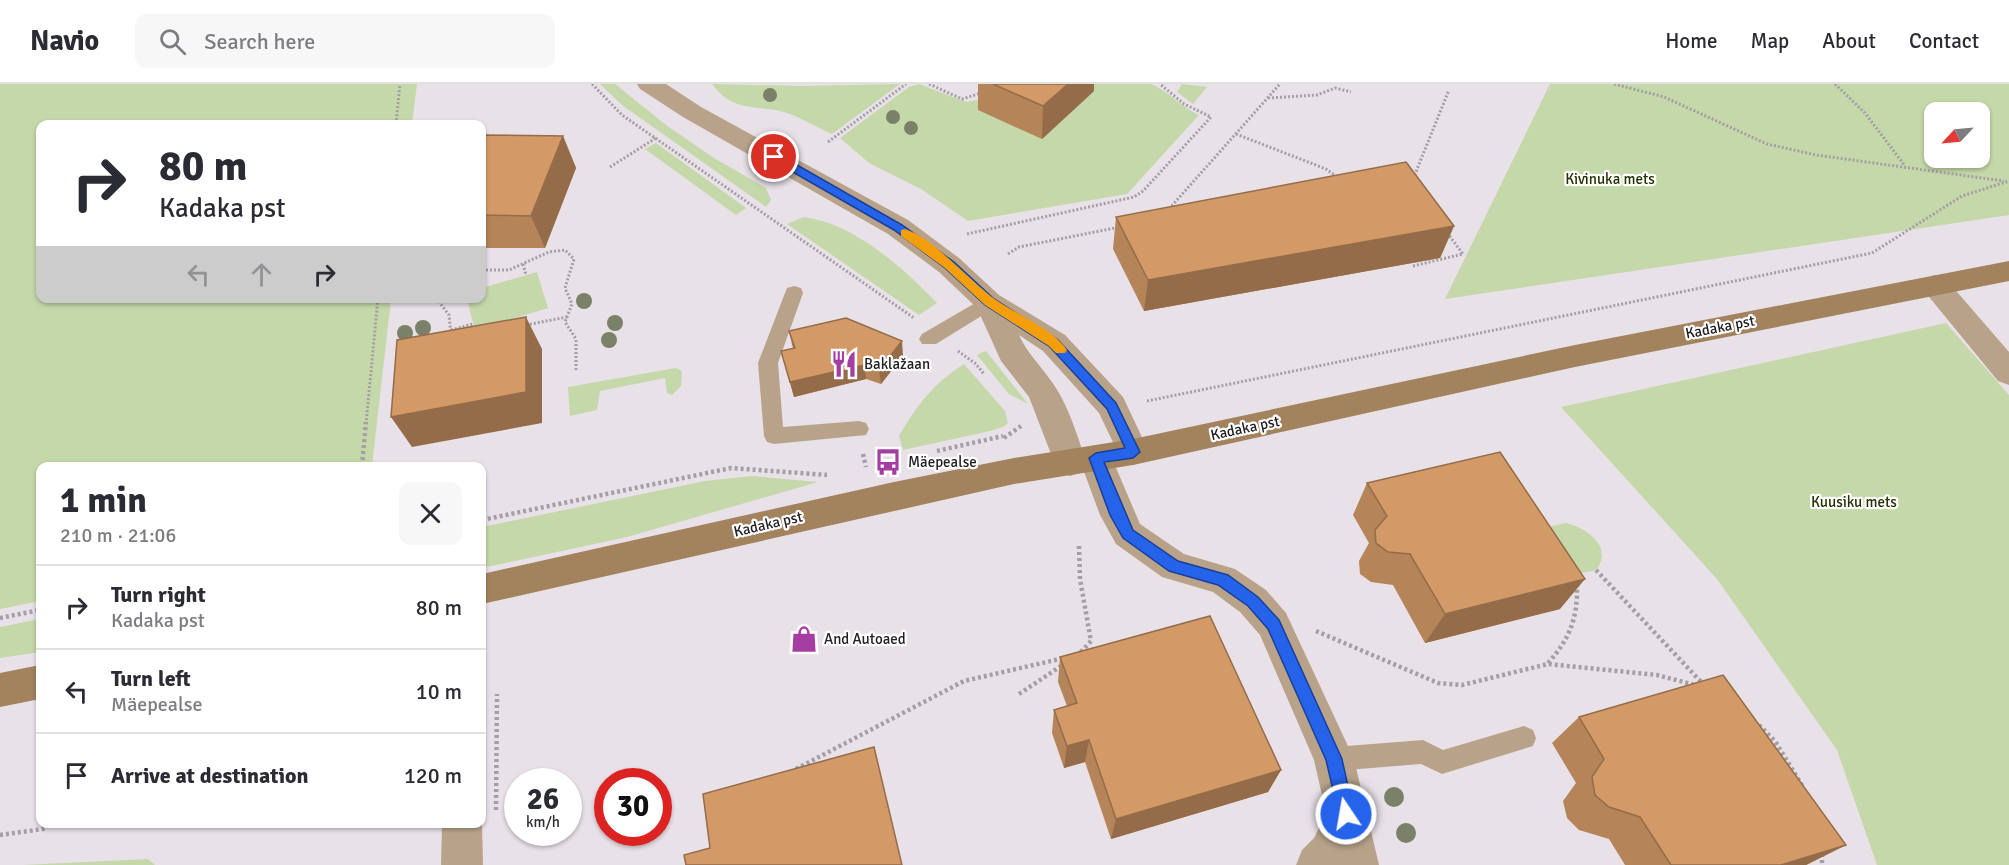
<!DOCTYPE html>
<html lang="en">
<head>
<meta charset="utf-8">
<style>
	body { margin:0; font-family:Signika,sans-serif; background:#f7f7f7; color:#2b2b33; height:100vh; display:flex; flex-direction:column; font-size:22px; white-space:nowrap }
	* { box-sizing:border-box; margin:0 }
	p { font-size:20px; color:#7c7c81 }
	.icon { flex:none; width:33px; height:33px; fill:none; stroke:currentColor; stroke-width:2; stroke-linecap:round; stroke-linejoin:round }
	.map { position:relative; flex:1; overflow:hidden }
	.details { position:absolute; left:36px; top:378px; width:450px; height:366px; display:flex; flex-direction:column; background:#fff; border-radius:12px; box-shadow:0 2px 4px #0004 }
	.details>* { flex:none }
	.hud { position:absolute; left:36px; top:36px; width:450px; height:183px; border-radius:12px; box-shadow:0 2px 4px #0004; background:#fff; color:#2b2b33; overflow:hidden }
	.needle { width:39px; rotate:244deg }
	.tools { position:absolute; left:1924px; top:18px; display:grid; gap:12px }
	.tools a { display:grid; place-items:center; width:66px; height:66px; border-radius:12px; background:#fff; box-shadow:0 2px 4px #0004; font-size:30px }
	.speed { position:absolute; left:504px; top:684px; display:flex; gap:12px; font-size:30px; font-weight:700; text-align:center }
	.speed>* { display:grid; place-content:center; width:78px; height:78px; border-radius:50%; background:#fff; box-shadow:0 2px 4px #0004; line-height:1 }
	.speed small { font-size:15px; font-weight:400 }
	.speed .limit { border:9px solid #d22; background:#fff; color:#111 }
	.pin { position:absolute; display:grid; place-items:center; width:51px; height:51px; color:#fff; margin:-26px; border:3px solid #fff; border-radius:50%; box-shadow:0 2px 6px #0007 }
	.me { position:absolute; width:66px; margin:-33px; rotate:348deg; stroke-linejoin:round; filter:drop-shadow(0 0 4px #0008) }
	.turn { display:flex; align-items:center; gap:21px; height:126px; padding:0 24px; font-size:27px }
	.turn .icon { width:78px; height:78px; stroke-width:2.5 }
	.turn b { display:block; font-size:42px; line-height:51px }
	.lanes { display:flex; align-items:center; height:57px; padding:0 24px; background:#0003; justify-content:center; gap:30px; direction:ltr }
	.lanes .off { opacity:.35 }
	.round { display:grid; place-items:center; flex:none; width:63px; height:63px; border-radius:12px; background:#f7f7f7 }
	.head { display:flex; align-items:center; justify-content:space-between; height:102px; padding:0 24px }
	h1 { font-size:36px; font-weight:700; line-height:45px }
	ul { padding:0; list-style:none }
	li { display:flex; align-items:center; gap:18px; height:84px; padding:0 24px; border-top:2px solid #e1e1e2 }
	li div { flex:1 }
	li b { display:block; font-size:22px }
	li em { font-style:normal }
	header { display:flex; align-items:center; gap:36px; box-sizing:border-box; height:84px; padding:0 30px; background:#fff; border-bottom:2px solid #e1e1e2 }
	header strong { font-size:28px }
	nav { display:flex; gap:33px; margin-inline-start:auto; font-size:21px }
	.search { width:420px; height:54px; background:#f7f7f7; display:flex; align-items:center; gap:15px; box-sizing:border-box; padding:0 21px; border-radius:12px; color:#7c7c81; font-size:22px }
	.map>svg:first-child { display:block }
	.green { fill:#c4d8a9; fill-rule:evenodd }
	.lines { fill:none; stroke-linecap:round; stroke-linejoin:round }
	.path-far1 { stroke:#a59fa5; stroke-width:3; stroke-dasharray:2 2; stroke-linecap:butt }
	.path { stroke:#a59fa5; stroke-width:4.5; stroke-dasharray:3 3; stroke-linecap:butt }
	.service { fill:#b8a38a; fill-rule:evenodd }
	.minor { fill:#b8a38a; fill-rule:evenodd }
	.secondary { fill:#a2835e; fill-rule:evenodd }
	.tree { fill:#7b8168 }
	.wall { fill:#b58459 }
	.shaded-wall { fill:#946c49 }
	.building { fill:#d39a68; stroke:#946c49; stroke-width:1.5 }
	.route { fill:#2563eb; stroke:#184099; stroke-width:1.5 }
	.slow { fill:#f59e0b }
	.labels { text-anchor:middle; stroke-width:4.5; stroke-linejoin:round; paint-order:stroke }
	.park-label { font-size:15px; fill:#223200; stroke:#fff }
	.street-label { font-size:15px; fill:#222022; stroke:#fff }
	.poi-label { font-size:15px; fill:#222022; stroke:#fff; text-anchor:start }
</style>
</head>
<body>
<header>
<strong>Navio</strong>
<div class="search"><svg class="icon" aria-label="search" viewBox="0 0 24 24"><circle cx="10" cy="10" r="6"/><path d="M15 15l6 6"/></svg>Search here</div>
<nav><a>Home</a><a>Map</a><a>About</a><a>Contact</a></nav>
</header>
<div class="map">
<svg width="2009" height="781" viewBox="0 0 2009 781">
	<rect width="100%" height="100%" fill="#e8e1e8"/>
	<path class="green" d="M0,0H417L412,40H40V214L391,215L372,382H40V517L0,525Z
		M600,0H615L666,41L714,74L766,104L771,116L766,123L622,21Z
		M712,0L801,2L900,0L832,50C816,43 797,31 780,27C751,21 732,27 712,0Z
		M919,0L966,18L977,16L989,8L1075,0H1151C1169,7 1181,23 1199,31L1127,110L968,137L921,105L869,79L840,54L909,3Z
		M1182,0L1207,3L1193,20L1177,8Z
		M1550,0H2009V131L1445,215ZM1935,28H1980V74H1935Z
		M656,59L746,124L736,131L645,65Z
		M804,133C855,140 902,183 937,219L919,231L787,140Z
		M537,188L548,224L475,246L467,215L482,214V204Z
		M1946,239L2009,311V781H1877L1837,666L1717,495L1561,323Z
		M986,267L1028,320L1009,310L977,271Z
		M964,280L1005,327L1008,339L1003,343L990,347L903,366L899,352C918,320 932,301 964,280Z
		M676,284L682,287L681,302L672,311L667,309L665,294L600,307L597,326L570,332L568,303Z
		M752,392L818,398L627,453L482,484V443L705,397Z
		M1566,439C1587,444 1614,463 1596,486L1577,490L1548,443Z
		M40,535V568L0,574V543Z
		M148,775L155,781H23Z"/>
	<g class="lines">
		<path class="path-far1" d="M592,0L622,31L914,234
			M929,0L962,15L981,9
			M1614,0L1664,13L1767,60L1816,71L2004,97
			M1835,0L1865,29L1905,82
			M1268,14L1317,11L1335,4L1351,8
			M396,40L400,0
			M1236,50L1326,85L1337,93
			M828,58L906,0
			M610,83L656,54
			M1413,95L1449,6
			M1169,125L1280,0
			M967,150L1134,113L1143,107L1211,33L1184,20L1160,0
			M1008,170L1019,163L1120,143
			M523,180L526,191
			M1413,182L1463,170L1448,150
			M482,186H509L549,168L565,166L574,175L565,204L572,220L565,238L576,255V288
			M436,214L449,231L451,251
			M526,241L567,233
			M451,246L473,240
			M958,267L976,280L984,290
			M1147,317L1872,169L1962,112L2009,97
			M366,340L378,214"/>
		<path class="path" d="M1004,354L1021,342
			M937,367L1003,352
			M863,370L866,383
			M362,382L366,338
			M482,436L731,384L827,391
			M1079,462L1080,495L1091,557L1080,569
			M1596,486L1703,600
			M0,534L40,526
			M1316,547L1438,599L1462,601L1548,580L1657,591L1695,601
			M1548,579C1570,555 1578,533 1577,500
			M1019,610L1061,582
			M1759,641L1775,657L1803,703
			M796,685L964,597L1064,574
			M496,726L497,610
			M0,751L43,745L50,740
			M1822,770V781"/>
		<path class="service" d="M794,202L801,204L803,209L778,279L783,343L859,337L866,339L869,345L866,351L774,360L767,358L764,352L758,279L785,209L787,204Z
			M989,211L996,213L998,218L996,223L936,260H922L919,255L922,250Z
			M1524,642L1533,646L1536,654L1533,662L1442,690L1421,680L1334,687L1325,683L1322,675L1325,667L1334,663L1423,656L1443,666Z"/>
		<path class="minor" d="M637,0H666L701,23L908,136L959,174L999,211L1065,251L1123,313L1149,368L1144,377L1133,381L1122,377L1099,329L1043,267L1019,251C1027,269 1041,282 1052,298C1067,319 1075,345 1083,368L1084,365L1096,361L1108,365L1140,440L1184,470L1235,485L1266,506L1286,529L1354,675L1379,781H1296L1302,766L1314,754L1326,729L1314,676L1260,551L1240,528L1213,508L1162,493L1116,460L1100,431L1083,385L1082,388L1070,392L1058,388L1029,313L1001,277L977,224L939,188L888,150L683,33L640,5Z
			M1935,191L1945,194L2009,268V301L1998,297L1925,208L1921,201L1925,194Z
			M482,738L483,781H441L442,740Z"/>
		<path class="secondary" d="M2009,177V197L1575,283L1133,381L1014,400L482,520V490L894,398L1014,374L1133,355L1575,261Z
			M40,581V615L0,623V589Z"/>
	</g>
	<g class="tree">
		<circle cx="770" cy="11" r="7"/>
		<circle cx="893" cy="33" r="7"/>
		<circle cx="911" cy="44" r="7"/>
		<circle cx="584" cy="217" r="8"/>
		<circle cx="615" cy="239" r="8"/>
		<circle cx="423" cy="244" r="8"/>
		<circle cx="405" cy="249" r="8"/>
		<circle cx="609" cy="256" r="8"/>
		<circle cx="1394" cy="713" r="10"/>
		<circle cx="1406" cy="749" r="10"/>
	</g>
	<path class="wall" d="M978,0H1094V7L1042,55L978,26Z
		M482,51L563,52L576,84L545,164H482Z
		M1116,133L1454,142L1440,174L1144,227L1113,165Z
		M789,247L903,272L881,300L866,295L794,313L781,267L793,265Z
		M1367,399L1560,525L1425,559L1393,501L1371,498L1360,490L1359,477L1369,459L1353,431Z
		M1060,573L1281,686L1268,708L1111,755L1085,678L1064,684L1052,649L1054,626L1067,622L1058,598Z
		M1579,633L1846,761L1806,781H1625L1609,755L1579,746L1567,734L1563,717L1576,699L1552,659Z"/>
	<path class="shaded-wall" d="M1068,0H1094V7L1042,55L1043,22Z
		M563,52L576,84L545,164L531,132Z
		M1454,142L1440,174L1144,227L1148,196Z
		M526,233L542,265V339L412,363L391,333Z
		M902,257L903,272L881,300L879,286Z
		M864,281L866,295L794,313L790,298Z
		M1585,495L1560,525L1425,559L1445,530Z
		M1089,656L1085,678L1064,684L1067,662Z
		M1281,686L1268,708L1111,755L1116,735Z
		M1846,761L1806,781H1781Z"/>
	<path class="building" d="M993,0H1068L1043,22Z
		M482,51L563,52L531,132L482,131Z
		M1406,78L1454,142L1148,196L1116,133Z
		M526,233V308L391,333L397,256Z
		M846,234L902,257L879,286L864,281L790,298L781,267L795,264L789,247Z
		M1500,368L1585,495L1445,530L1410,470L1388,468L1376,459L1375,446L1387,432L1367,399Z
		M1210,532L1281,686L1116,735L1089,656L1067,662L1054,626L1077,619L1060,573Z
		M1723,591L1846,761L1781,781H1671L1640,733L1609,723L1595,711L1592,693L1604,675L1579,633Z
		M874,663L902,781H686L684,771L710,764L703,710Z"/>
	<path class="route" d="M770,70H778L902,141L954,178L994,215L1058,256L1116,319L1140,368L1133,374L1104,378L1133,446L1178,477L1228,491L1258,513L1279,536L1342,675L1354,730L1352,736L1346,739L1340,736L1326,676L1268,545L1248,522L1218,501L1169,487L1123,454L1110,431L1089,374L1096,369L1125,364L1107,325L1049,262L985,221L945,184L894,146L770,75Z"/>
	<path class="slow" d="M905,145C935,155 970,198 996,216C1016,230 1054,246 1067,266L1065,269H1056L1049,262L985,221L945,184L901,152V146Z"/>
	<defs>
		<symbol id="restaurant-bare" viewBox="-9 -9 18 18"><path d="M-5-6h1v4h1v-4h1v4h1v-4h1v5L-1.5 .5V6h-2V.5L-5-1ZM5-6V6H3V1.5H1.5Q1.5-4 5-6Z" fill="#a43ea1" stroke="#fff" stroke-width="2.5" paint-order="stroke"/></symbol>
		<symbol id="bus-bare" viewBox="-9 -9 18 18"><path d="M-5-6H5V4H4V6H2V4H-2V6H-4V4H-5ZM-3.5-4V0h7V-4ZM-3.5 1.2v1.5H-2V1.2ZM2 1.2v1.5H3.5V1.2Z" fill="#a43ea1" stroke="#fff" stroke-width="2.5" paint-order="stroke"/></symbol>
		<symbol id="shop-bare" viewBox="-9 -9 18 18"><path d="M-5-2.5h2.3a2.7 3.5 0 0 1 5.4 0H5L5.5 6h-11ZM-1.5-2.5h3a1.5 2.3 0 0 0-3 0Z" fill="#a43ea1" stroke="#fff" stroke-width="2.5" paint-order="stroke"/></symbol>
	</defs>
	<g fill-rule="evenodd">
		<use href="#restaurant-bare" x="825" y="261" width="38" height="38"/>
		<use href="#bus-bare" x="869" y="359" width="38" height="38"/>
		<use href="#shop-bare" x="785" y="536" width="38" height="38"/>
	</g>
	<g class="labels">
		<g class="park-label">
			<text x="1610" y="100">Kivinuka mets</text>
			<text x="1854" y="423">Kuusiku mets</text>
		</g>
		<g class="street-label">
			<text transform="translate(1720 243) rotate(-11)" y="5">Kadaka pst</text>
			<text transform="translate(1245 344) rotate(-12)" y="5">Kadaka pst</text>
			<text transform="translate(768 440) rotate(-13)" y="5">Kadaka pst</text>
		</g>
		<g class="poi-label">
			<text x="864" y="285">Baklažaan</text>
			<text x="908" y="383">Mäepealse</text>
			<text x="824" y="560">And Autoaed</text>
		</g>
	</g>
</svg>
<div class="tools">
<a><svg class="needle" viewBox="-14 -14 28 28"><path d="M0-13l5 13h-10z" fill="#e53935"/><path d="M0 13l5-13h-10z" fill="#7c7c81"/></svg></a>
</div>
<div class="speed"><div>26<small>km/h</small></div><div class="limit">30</div></div>
<div class="pin" style="left:774px;top:73px;background:#d93025"><svg class="icon" aria-label="arrive" viewBox="0 0 24 24"><path d="M6 21V4h12l-3 4 3 4H6"/></svg></div>
<svg class="me" style="left:1346px;top:730px" viewBox="-20 -20 40 40"><circle r="17" fill="#2563eb" stroke="#fff" stroke-width="3"/><path d="M0-11L8 9 0 5-8 9z" fill="#fff"/></svg>
<div class="hud">
<div class="turn"><svg class="icon" aria-label="right" viewBox="0 0 24 24"><path d="M7 20v-9h11M14 6l5 5-5 5"/></svg><div><b>80 m</b>Kadaka pst</div></div>
<div class="lanes"><svg class="icon off" aria-label="left" viewBox="0 0 24 24"><path d="M17 20v-9H6M10 6l-5 5 5 5"/></svg><svg class="icon off" aria-label="ahead" viewBox="0 0 24 24"><path d="M12 20V5M6 11l6-6 6 6"/></svg><svg class="icon" aria-label="right" viewBox="0 0 24 24"><path d="M7 20v-9h11M14 6l5 5-5 5"/></svg></div>
</div>
<section class="details">
<div class="head"><div><h1>1 min</h1><p>210 m · 21:06</p></div><a class="round"><svg class="icon" aria-label="close" viewBox="0 0 24 24"><path d="M6 6l12 12M18 6L6 18"/></svg></a></div>
<ul>
<li><svg class="icon" aria-label="right" viewBox="0 0 24 24"><path d="M7 20v-9h11M14 6l5 5-5 5"/></svg><div><b>Turn right</b><p>Kadaka pst</p></div><em>80 m</em></li>
<li><svg class="icon" aria-label="left" viewBox="0 0 24 24"><path d="M17 20v-9H6M10 6l-5 5 5 5"/></svg><div><b>Turn left</b><p>Mäepealse</p></div><em>10 m</em></li>
<li><svg class="icon" aria-label="arrive" viewBox="0 0 24 24"><path d="M6 21V4h12l-3 4 3 4H6"/></svg><div><b>Arrive at destination</b></div><em>120 m</em></li>
</ul>
</section>
</div>
</body>
</html>
